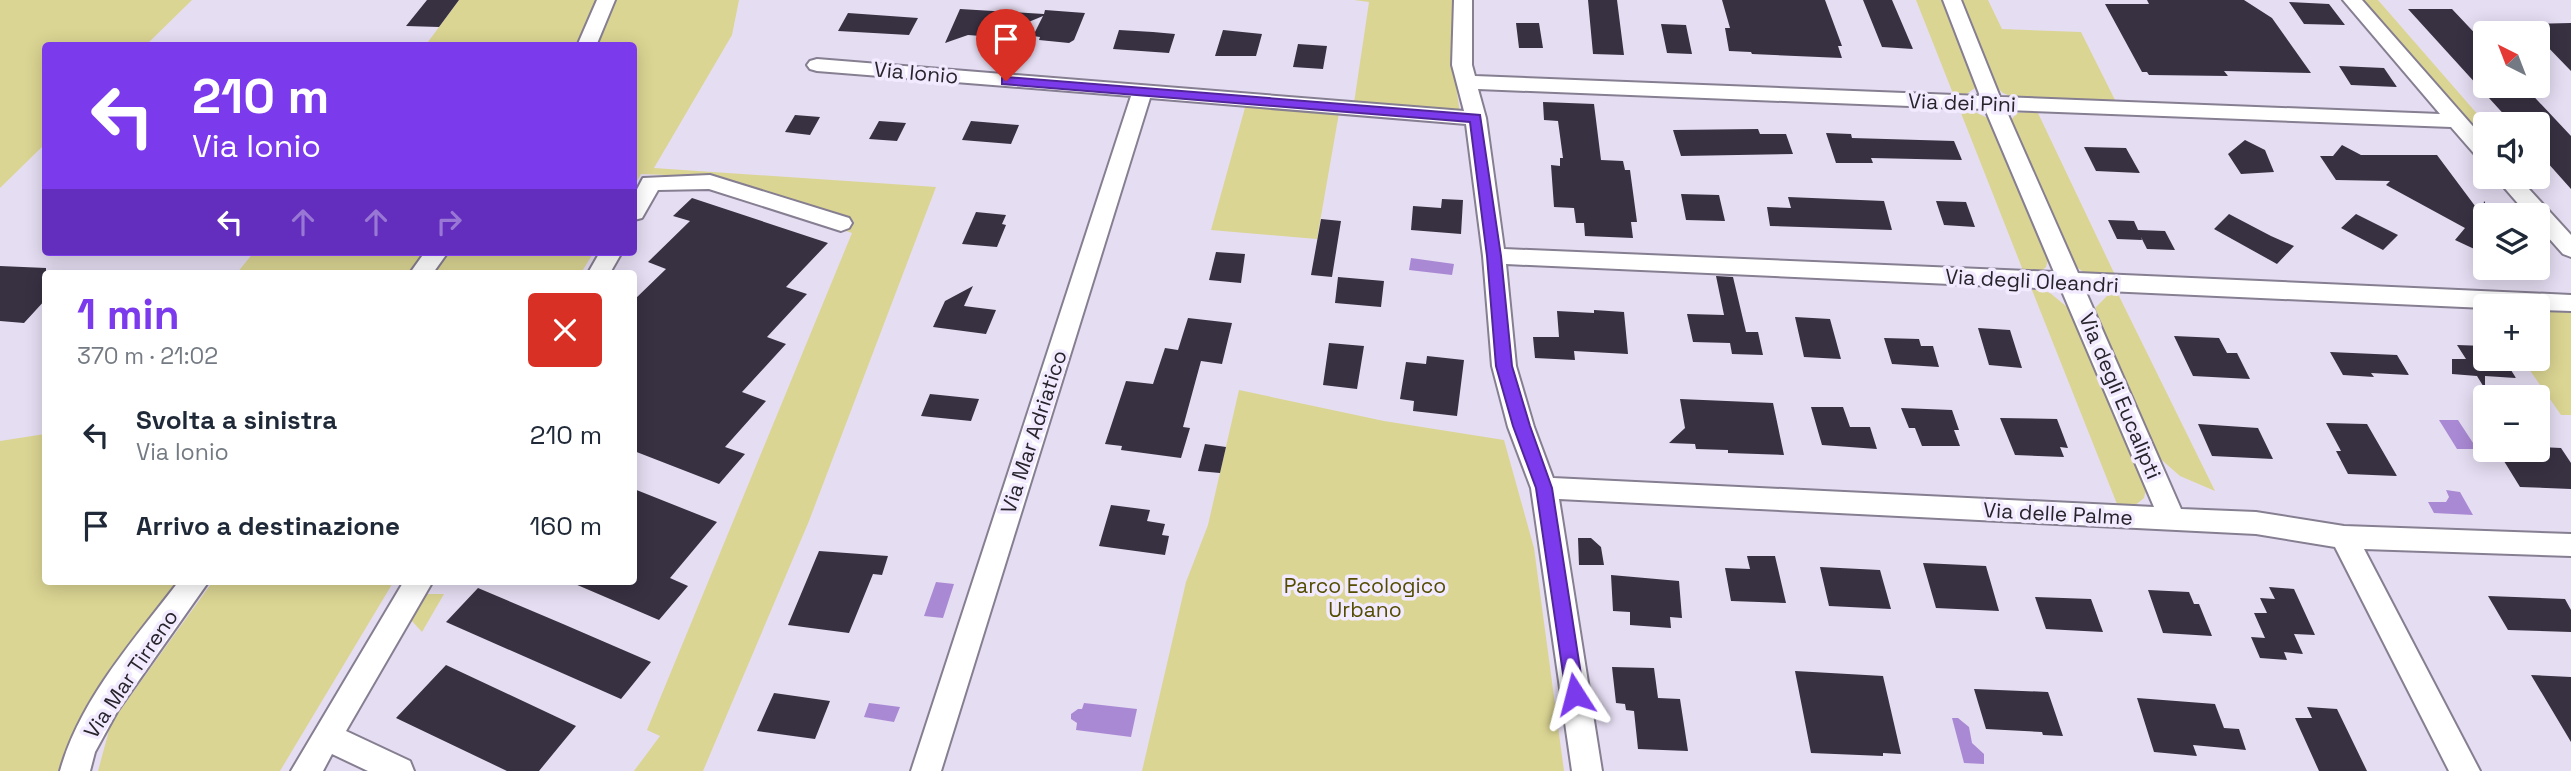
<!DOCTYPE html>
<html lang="it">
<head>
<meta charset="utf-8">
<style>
	body { margin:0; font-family:"Space Grotesk",sans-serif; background:#f2f2f3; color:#1f2937; height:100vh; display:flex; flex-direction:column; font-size:26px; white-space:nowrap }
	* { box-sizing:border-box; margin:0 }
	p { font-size:23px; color:#747a83 }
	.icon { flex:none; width:38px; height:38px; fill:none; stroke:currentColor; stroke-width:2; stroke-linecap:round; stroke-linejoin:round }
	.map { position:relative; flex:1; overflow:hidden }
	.drawer { position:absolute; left:42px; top:270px; width:595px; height:315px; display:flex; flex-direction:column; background:#fff; border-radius:7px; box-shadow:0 4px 18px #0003 }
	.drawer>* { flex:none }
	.guide { position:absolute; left:42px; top:42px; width:595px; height:214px; border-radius:7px; box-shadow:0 4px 18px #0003; background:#7c3aed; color:#fff; overflow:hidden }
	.needle { width:46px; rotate:318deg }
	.tools { position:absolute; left:2473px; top:21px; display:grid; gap:14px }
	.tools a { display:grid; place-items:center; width:77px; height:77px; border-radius:7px; background:#fff; box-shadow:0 4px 18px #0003; font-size:35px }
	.pin { position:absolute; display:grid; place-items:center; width:60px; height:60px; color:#fff; margin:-72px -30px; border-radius:50% 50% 50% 0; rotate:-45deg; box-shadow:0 0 7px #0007 }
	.pin .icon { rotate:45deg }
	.me { position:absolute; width:77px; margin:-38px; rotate:351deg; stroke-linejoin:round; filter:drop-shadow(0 0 5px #0008) }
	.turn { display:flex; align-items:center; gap:24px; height:147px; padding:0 35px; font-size:32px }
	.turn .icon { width:91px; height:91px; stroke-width:2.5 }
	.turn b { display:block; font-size:49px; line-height:60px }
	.lanes { display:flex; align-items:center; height:66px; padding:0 35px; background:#0003; justify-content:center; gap:35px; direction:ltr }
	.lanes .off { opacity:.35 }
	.round { display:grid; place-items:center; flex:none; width:74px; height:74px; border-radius:7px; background:#f2f2f3 }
	.head { display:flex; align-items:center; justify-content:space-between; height:119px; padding:0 35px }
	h1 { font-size:42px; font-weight:700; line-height:52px; color:#7c3aed }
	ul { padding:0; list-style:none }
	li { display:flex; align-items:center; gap:21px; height:91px; padding:0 35px }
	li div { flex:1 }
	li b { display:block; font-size:26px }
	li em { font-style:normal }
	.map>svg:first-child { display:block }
	.green { fill:#dbd593 }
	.water { fill:#aa89d4 }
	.building { fill:#383142 }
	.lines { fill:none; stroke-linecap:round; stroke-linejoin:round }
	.minor-casing { stroke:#867e91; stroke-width:4 }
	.minor { fill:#fff; fill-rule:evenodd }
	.route { fill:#7c3aed; stroke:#51269a; stroke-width:2 }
	.labels { text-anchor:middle; stroke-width:7; stroke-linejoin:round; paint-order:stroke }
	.street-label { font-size:21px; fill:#27242c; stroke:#f2eaff }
	.park-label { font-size:21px; fill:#534c01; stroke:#f2eaff }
</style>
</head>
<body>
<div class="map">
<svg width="2571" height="771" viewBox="0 0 2571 771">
	<rect width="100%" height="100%" fill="#e5ddf2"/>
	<path class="green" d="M0,0H192L146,45L46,46L45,144L0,188Z
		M459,0H597L593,15L579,45L425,46Z
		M611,0H739L732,35L654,168L936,187L809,521L703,771H634L660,736L647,730L852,233L846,231L854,221L717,177L641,174L634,186V46H594Z
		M1354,0H1455L1456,27L1451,52L1460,113L1354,103L1369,2Z
		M1916,0H1944L1978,86L1965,95L1954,96Z
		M1959,0H1988L2002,29L2081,32L2115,100L2015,98L2003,93L1992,83Z
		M2360,0H2378L2486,124L2485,144Z
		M1246,104L1339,113L1317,239L1211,230Z
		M1964,107L1992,120L2049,256L2046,267L2040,272L2024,273L1959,108Z
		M2037,111L2116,277L2087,275L2074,265L2011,120L2017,113Z
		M254,252H431L415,273H237Z
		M447,252H594L581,273H431Z
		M2037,289L2050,293L2072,311L2146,489L2144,498L2133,507L2119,509L2032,290Z
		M2118,294L2215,491L2180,476L2156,455L2095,308L2107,296Z
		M2538,310L2571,312V415H2561L2522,359H2538Z
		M1239,390L1384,421L1504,440L1534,548L1564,771H1142L1186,582L1208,525Z
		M45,434L46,581H188L62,771H0V441Z
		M213,581H394L280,771H98L111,723Z
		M426,594H444L422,632L411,620Z"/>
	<path class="water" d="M1411,258L1454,264L1452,275L1409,270Z
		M2439,420H2458L2477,449H2457Z
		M2446,490L2460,492L2473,515L2434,513L2428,502H2446L2449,497Z
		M936,582L954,584L943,618L924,616Z
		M869,703L900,707L894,722L864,717Z
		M1084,703L1137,709L1131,737L1076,730L1077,723L1071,719V714L1078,709H1082Z
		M1952,718H1958L1969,727L1972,743L1984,754V764L1964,763Z"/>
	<path class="building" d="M427,0H459L439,27L406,26Z
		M1588,0H1617L1624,55L1593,54Z
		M1722,0H1825L1842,46H1838L1842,58L1752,54L1751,52L1729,51L1725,28H1730Z
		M1863,0H1892L1913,49L1882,47Z
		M2147,0H2244L2272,18L2311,73L2224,71L2228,76L2149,75L2147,72H2142L2105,4H2149Z
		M2289,2L2329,4L2345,25L2304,24Z
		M960,9L1044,14L1045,10L1085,13L1074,40L1069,43L1039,40L1040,37L1033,36L1043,16L986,40L981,36L968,35L945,43Z
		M2408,9H2452L2485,44V86H2524L2571,136V189L2538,152V120H2509Z
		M848,13L918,18L909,35L838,31Z
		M1516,23H1539L1543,48H1519Z
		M2571,23V71L2538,37V33H2534L2524,24Z
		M1661,24L1686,25L1692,54L1667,53Z
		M1119,30L1153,32L1175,34L1169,53L1113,49Z
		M1223,30L1262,34L1256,56H1215Z
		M1298,44L1327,46L1323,69L1293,67Z
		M2339,66L2384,68L2397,87L2351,85Z
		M1543,102L1594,104L1601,160L1623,161L1625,170H1630L1637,222H1631L1633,238L1585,236L1584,223H1576L1574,208L1554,207L1551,165L1560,166V158H1563L1558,121L1544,120Z
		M795,115L820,117L810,135L785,132Z
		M879,121L906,123L897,141L869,139Z
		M971,121L1019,125L1011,144L962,140Z
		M1758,129L1760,134H1786L1793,154L1681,156L1673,130Z
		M1826,133L1851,134L1852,138L1954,141L1962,160L1871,158L1873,163H1836Z
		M2245,140L2265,150L2274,172L2241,174L2228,154Z
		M2342,145L2361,155H2437L2478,210L2485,201V254L2455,240L2465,228L2386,185L2390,181L2336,180L2320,156H2333Z
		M2084,147L2126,148L2140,173L2096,171Z
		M1681,194L1719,195L1725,221L1686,220Z
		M1788,197L1884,201L1892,230L1770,226L1767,207L1791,208Z
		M692,198L828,243L786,287L807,294L767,337L786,344L742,392L766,401L725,447L745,454L719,484L634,451V300L666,269L648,262L690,221L673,216Z
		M1442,199L1463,200L1461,234L1411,230L1413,206L1441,208Z
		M1936,201L1966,202L1975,227L1944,225Z
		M976,212L1006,215L1002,224L1006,225L997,247L962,244Z
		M2229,214L2271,236L2294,246L2277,264L2214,229Z
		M2356,214L2398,235L2383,250L2341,228Z
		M1321,219L1341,221L1332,277L1311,275Z
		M2108,220L2134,221L2138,230L2165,231L2175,250L2147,249L2141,237L2142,240L2117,239Z
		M1216,252L1245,254L1241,283L1209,280Z
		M0,266L46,268V299L24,323L0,321Z
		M1716,276L1733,277L1746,332H1758L1763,355L1732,354L1730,343L1693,342L1687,314L1724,315Z
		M1338,277L1384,281L1381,307L1335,303Z
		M973,286L964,306L996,310L986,334L933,327L945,301Z
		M1594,310L1624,312L1628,354L1574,351L1575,360L1535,358L1533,337H1559L1557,311L1594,313Z
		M1795,317L1830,319L1841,359L1804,357Z
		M1188,318L1232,323L1222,364L1201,361L1183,427L1190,428L1181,458L1121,450L1122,446L1105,444L1126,381L1153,384L1165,348L1178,350Z
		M1978,328L2010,330L2022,368L1989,365Z
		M2174,336L2219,338L2227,353H2237L2250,379L2193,376Z
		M1884,338L1919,339L1921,346H1933L1939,367L1892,364Z
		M1329,343L1364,346L1357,389L1323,385Z
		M2457,345L2485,346V359H2504L2516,378L2485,376V389L2477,376L2452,374V359H2466Z
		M2330,352L2397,355L2409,375L2371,373L2374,377L2343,375Z
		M1427,356L1464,360L1457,416L1413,411L1414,401L1400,399L1406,362L1426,364Z
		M930,394L979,399L971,421L921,416Z
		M1680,399L1773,403L1784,455L1728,453V450L1696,449L1695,444L1669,443L1685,428Z
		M1811,407H1843L1850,427H1870L1877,449L1822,445Z
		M1901,408L1952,410L1959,430H1954L1960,446H1922L1915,428H1909Z
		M2000,418L2057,419L2068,448L2060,447L2064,457L2015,455Z
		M2326,423L2367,424L2397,476L2348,474L2336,451H2341Z
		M2198,424L2258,428L2273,459L2212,456Z
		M1205,444L1226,447L1220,473L1198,471Z
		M2538,447L2561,448L2571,463V489L2520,487L2499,453L2535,455L2532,450H2538Z
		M634,489L717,522L670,578L688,586L659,620L568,581H634Z
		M1111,505L1150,510L1147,521L1165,524L1162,535L1169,536L1165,555L1099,546Z
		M1578,538H1591L1601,547L1604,565H1579Z
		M819,551L888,556L882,575L873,574L849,633L788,625Z
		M1747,556H1775L1786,603L1731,601L1725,568L1750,569Z
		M1923,563L1986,566L1999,611L1936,608Z
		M1820,567L1880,570L1891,609L1829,606Z
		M1611,575L1679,581L1682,618L1670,617L1671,628L1630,625V612L1613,611Z
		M2269,587L2294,589L2315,635L2294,634L2303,654L2284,652L2287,660L2260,658L2251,637L2265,638L2254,613H2267L2260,598L2275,599Z
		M478,588L563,624L651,662L621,699L446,622Z
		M2148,590L2189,592L2194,604H2199L2212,636L2163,633Z
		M2488,596L2565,599L2571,610V632L2508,630Z
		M2035,597L2091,599L2103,632L2046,629Z
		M446,665L576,726L539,771H507L396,718Z
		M1612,667L1654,668L1658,698L1680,699L1688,751L1638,749L1634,711L1626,710L1625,704L1616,703Z
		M1795,671L1883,676L1901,754L1883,753V756L1811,753Z
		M2531,675L2571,677V742Z
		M1974,689L2048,692L2063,736L2043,735L2042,732L1986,729Z
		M774,693L830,701L815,739L757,731Z
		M2137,698L2215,704L2224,728L2239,729L2246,750L2193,745L2197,756L2154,752Z
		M2307,707L2337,709L2367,771H2319L2295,718H2312Z"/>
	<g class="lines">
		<defs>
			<path id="minor" d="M597,0H615L596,46H577Z
				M1454,0H1472V65L1475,76L1980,96L1943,0H1961L2000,97L2440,114L2343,0H2362L2485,140V160L2478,158L2451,127L2006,110L2078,273L2571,295V311L2538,310V306L2485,308L2085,290L2181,509L2256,512L2344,526L2571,534V556L2364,549L2480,771H2449L2335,547L2256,534L1559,499L1602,771H1572L1531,488L1508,427L1492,366L1483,256L1466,124L1150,98L941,771H911L1131,96L817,71L810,69L807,65L810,61L817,59L1464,111L1452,65ZM1478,89L1985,109L2054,272L1504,249L1486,118ZM1506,264L2061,289L2154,507L1553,478L1534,427L1516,366Z
				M710,175L849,218L852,223L849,228L841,231L709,189L658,190L642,218L634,220V195L643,178Z
				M2495,177H2518L2571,235V257L2563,254L2538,226V215H2528Z
				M425,252H448L433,273H410Z
				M600,252H622L610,273H588Z
				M179,581H209L118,710L95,752L90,771H60C80,699 134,640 179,581Z
				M404,581H433L346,731L410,761L414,771H368L332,754L323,771H291Z"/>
		</defs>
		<use href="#minor" class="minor-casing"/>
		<use href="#minor" class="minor"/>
	</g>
	<path class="route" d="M1006,77L1480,115L1501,256L1512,366L1530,426L1552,488L1584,694L1582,700L1575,702L1568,700L1566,694L1536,488L1513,426L1496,366L1487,256L1470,122L1002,84V78Z"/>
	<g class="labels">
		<g class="street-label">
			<text transform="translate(916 73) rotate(5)" y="7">Via Ionio</text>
			<text transform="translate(1962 103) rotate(2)" y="7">Via dei Pini</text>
			<text transform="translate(2032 281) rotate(3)" y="7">Via degli Oleandri</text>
			<text transform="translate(2120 396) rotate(67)" y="7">Via degli Eucalipti</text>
			<text transform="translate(1034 432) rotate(-72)" y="7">Via Mar Adriatico</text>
			<text transform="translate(2058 514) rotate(3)" y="7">Via delle Palme</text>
			<text transform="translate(131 674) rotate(-56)" y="7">Via Mar Tirreno</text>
		</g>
		<g class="park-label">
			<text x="1365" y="593">Parco Ecologico<tspan x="1365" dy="24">Urbano</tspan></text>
		</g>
	</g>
</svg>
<div class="tools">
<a><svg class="needle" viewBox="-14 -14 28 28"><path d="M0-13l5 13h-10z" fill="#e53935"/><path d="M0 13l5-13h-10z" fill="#747a83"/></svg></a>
<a><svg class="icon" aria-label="sound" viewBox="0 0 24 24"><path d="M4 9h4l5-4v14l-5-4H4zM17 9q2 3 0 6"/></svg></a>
<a><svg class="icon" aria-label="layers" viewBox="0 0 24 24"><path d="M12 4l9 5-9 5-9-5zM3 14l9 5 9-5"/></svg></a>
<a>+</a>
<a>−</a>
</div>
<div class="pin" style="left:1006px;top:81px;background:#d93025"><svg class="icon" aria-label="arrive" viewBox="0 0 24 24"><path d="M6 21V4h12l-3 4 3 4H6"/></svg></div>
<svg class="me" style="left:1575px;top:694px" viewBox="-20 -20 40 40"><path d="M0-17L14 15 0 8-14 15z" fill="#7c3aed" stroke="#fff" stroke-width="4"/></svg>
<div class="guide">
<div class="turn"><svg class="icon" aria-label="left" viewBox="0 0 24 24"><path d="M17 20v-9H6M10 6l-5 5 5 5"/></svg><div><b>210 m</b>Via Ionio</div></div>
<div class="lanes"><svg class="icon" aria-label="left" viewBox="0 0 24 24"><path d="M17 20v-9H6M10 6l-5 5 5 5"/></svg><svg class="icon off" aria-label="ahead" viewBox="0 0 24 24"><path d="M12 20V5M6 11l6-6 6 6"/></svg><svg class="icon off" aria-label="ahead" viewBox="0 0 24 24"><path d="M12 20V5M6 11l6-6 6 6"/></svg><svg class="icon off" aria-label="right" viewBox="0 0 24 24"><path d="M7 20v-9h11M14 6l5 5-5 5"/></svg></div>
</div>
<section class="drawer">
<div class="head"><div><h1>1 min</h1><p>370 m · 21:02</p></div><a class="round" style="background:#d93025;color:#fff"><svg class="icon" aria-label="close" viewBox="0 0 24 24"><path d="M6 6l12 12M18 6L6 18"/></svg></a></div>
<ul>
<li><svg class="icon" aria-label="left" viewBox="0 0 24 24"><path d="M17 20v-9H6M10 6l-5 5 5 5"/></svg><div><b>Svolta a sinistra</b><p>Via Ionio</p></div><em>210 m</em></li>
<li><svg class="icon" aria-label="arrive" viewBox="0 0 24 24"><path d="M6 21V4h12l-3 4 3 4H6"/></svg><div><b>Arrivo a destinazione</b></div><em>160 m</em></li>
</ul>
</section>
</div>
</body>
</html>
